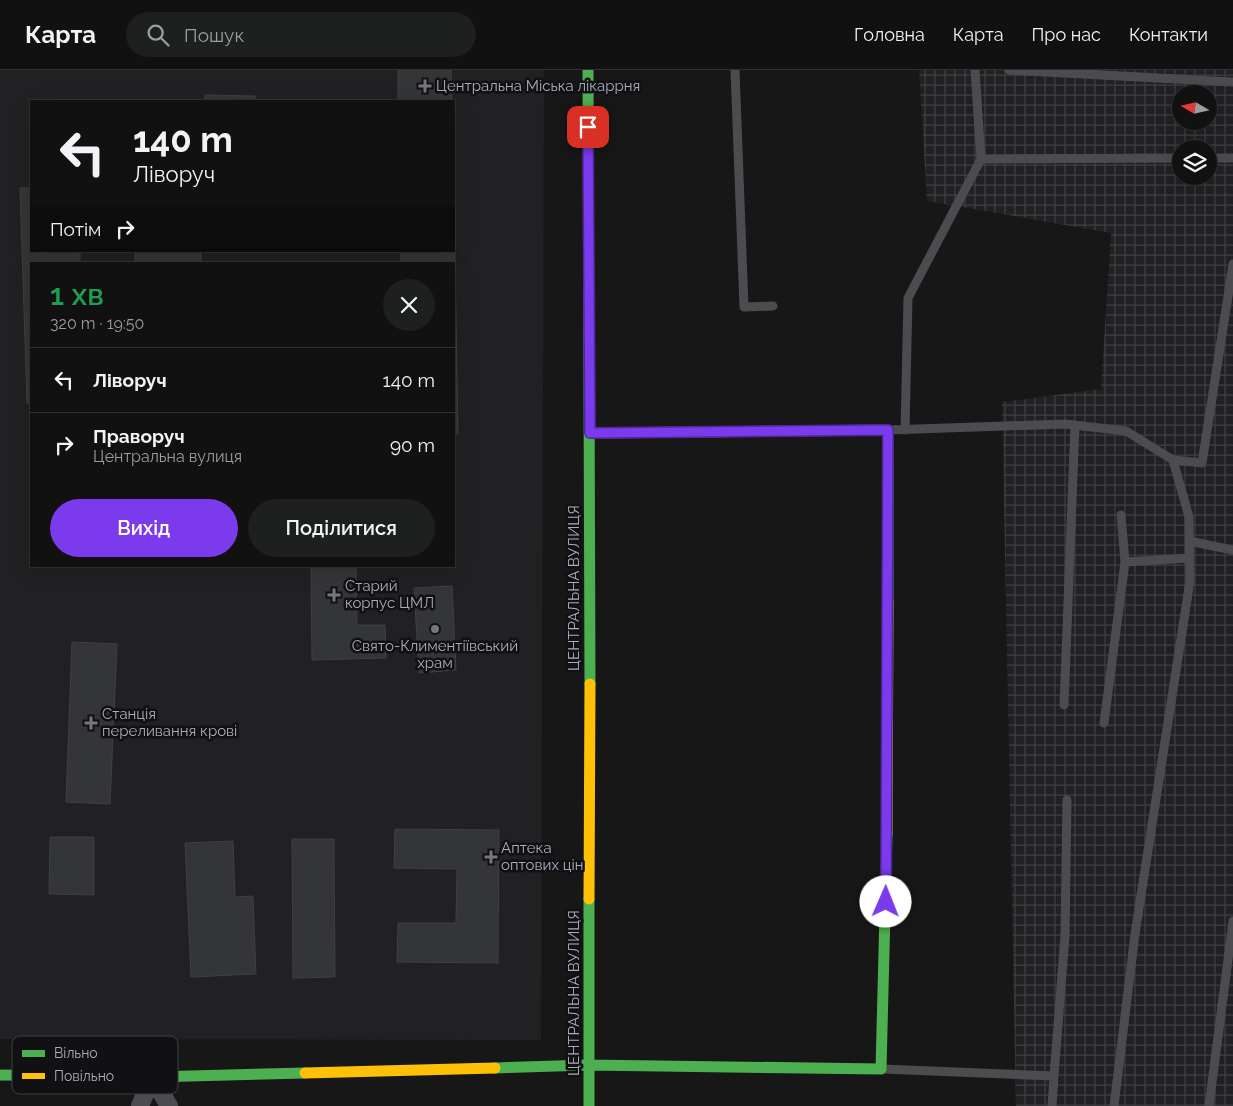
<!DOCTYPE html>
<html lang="uk">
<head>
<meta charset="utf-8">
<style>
	body { margin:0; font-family:Raleway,sans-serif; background:#1e1f1f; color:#f1f3f6; height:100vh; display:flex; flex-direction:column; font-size:19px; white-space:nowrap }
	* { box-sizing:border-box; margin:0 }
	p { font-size:16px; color:#9c9d9f }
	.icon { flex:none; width:28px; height:28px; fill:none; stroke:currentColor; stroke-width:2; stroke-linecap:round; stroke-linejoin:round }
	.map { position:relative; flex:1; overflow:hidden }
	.sheet { position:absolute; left:30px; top:192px; width:425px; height:305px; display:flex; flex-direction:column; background:#111; border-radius:0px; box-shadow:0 5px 20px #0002,0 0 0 1px #303131 }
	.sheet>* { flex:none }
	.hud { position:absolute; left:30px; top:30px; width:425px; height:152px; border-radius:0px; box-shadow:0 5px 20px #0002,0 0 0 1px #303131; background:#111; color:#f1f3f6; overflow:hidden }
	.needle { width:32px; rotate:279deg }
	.fabs { position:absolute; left:1172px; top:15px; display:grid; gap:10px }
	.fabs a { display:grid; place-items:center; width:45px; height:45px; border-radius:50%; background:#111; box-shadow:0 5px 20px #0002,0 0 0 1px #303131; font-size:25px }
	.pin { position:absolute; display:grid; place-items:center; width:42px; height:42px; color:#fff; margin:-21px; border-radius:10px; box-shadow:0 2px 8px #0006 }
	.me { position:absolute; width:55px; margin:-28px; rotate:1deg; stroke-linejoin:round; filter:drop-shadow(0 0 4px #0008) }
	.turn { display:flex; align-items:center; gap:18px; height:105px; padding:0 20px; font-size:22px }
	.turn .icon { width:65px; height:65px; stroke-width:2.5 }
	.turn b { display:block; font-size:35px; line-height:42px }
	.then { display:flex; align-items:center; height:48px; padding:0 20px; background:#0003; gap:10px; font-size:19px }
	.round { display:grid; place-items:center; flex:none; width:52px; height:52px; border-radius:26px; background:#1e1f1f }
	.overview { display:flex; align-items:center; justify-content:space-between; height:85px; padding:0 20px }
	h1 { font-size:30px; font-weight:600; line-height:38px; color:#1e9e55 }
	.primary-button { display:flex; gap:10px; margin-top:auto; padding:10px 20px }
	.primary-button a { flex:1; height:58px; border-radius:30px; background:#7c3aed; color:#fff; font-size:20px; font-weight:600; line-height:58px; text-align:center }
	.primary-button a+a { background:#1e1f1f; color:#f1f3f6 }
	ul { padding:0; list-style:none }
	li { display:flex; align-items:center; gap:15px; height:65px; padding:0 20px; border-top:1px solid #303131 }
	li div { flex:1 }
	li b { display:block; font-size:19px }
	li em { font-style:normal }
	header { display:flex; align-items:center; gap:30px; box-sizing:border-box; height:70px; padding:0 25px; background:#111; border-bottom:1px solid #303131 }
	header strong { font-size:24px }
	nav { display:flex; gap:28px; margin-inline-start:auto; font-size:18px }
	.search { width:350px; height:45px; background:#1e1f1f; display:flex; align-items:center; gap:12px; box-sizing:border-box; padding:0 18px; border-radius:28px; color:#9c9d9f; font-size:19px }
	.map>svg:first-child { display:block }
	.built { fill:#212124; fill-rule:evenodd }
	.industrial { fill:url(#industrial-grid); fill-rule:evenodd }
	.building { fill:#343537; stroke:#3f4043 }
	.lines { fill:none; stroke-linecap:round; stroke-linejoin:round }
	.lane { stroke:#4b4c50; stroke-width:9 }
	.street { stroke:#4b4c50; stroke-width:18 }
	.fast { stroke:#4caf50; stroke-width:11 }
	.slow { stroke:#ffc107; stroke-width:11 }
	.route-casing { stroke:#51269a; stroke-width:12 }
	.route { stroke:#7c3aed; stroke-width:9 }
	.poi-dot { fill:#757880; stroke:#111113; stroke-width:2 }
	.labels { text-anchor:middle; stroke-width:5; stroke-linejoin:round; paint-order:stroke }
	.poi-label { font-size:15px; fill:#a8adb8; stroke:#111113; text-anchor:start }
	.street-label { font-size:15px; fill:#a8adb8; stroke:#111113 }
	.key { fill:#111113; stroke:#3e4045; stroke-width:1 }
	.key-label { font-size:14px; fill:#a8adb8 }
</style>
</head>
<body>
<header>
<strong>Карта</strong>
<div class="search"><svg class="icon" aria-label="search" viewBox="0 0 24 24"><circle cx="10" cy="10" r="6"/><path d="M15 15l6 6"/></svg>Пошук</div>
<nav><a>Головна</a><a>Карта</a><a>Про нас</a><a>Контакти</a></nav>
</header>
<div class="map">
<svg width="1233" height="1036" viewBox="0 0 1233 1036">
	<defs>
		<pattern id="industrial-grid" width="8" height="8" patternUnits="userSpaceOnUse" patternTransform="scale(1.25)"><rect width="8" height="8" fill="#212124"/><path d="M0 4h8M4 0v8" fill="none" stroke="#3e3f42"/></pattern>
	</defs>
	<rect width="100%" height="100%" fill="#171717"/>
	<path class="built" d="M0,0H544L541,970L0,969ZM31,31H454V181H31ZM31,194H454V496H31Z"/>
	<path class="industrial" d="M919,0H1233V1036H1016L1002,332L1101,319L1111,163L927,131ZM1181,24H1209V51H1181ZM1181,79H1209V106H1181Z"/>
	<path class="building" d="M398,0H451L452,31H398Z
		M205,25L255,26V31H205Z
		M20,118H31V181H80V194H31V333H27Z
		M454,136L458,364H454V194H401V181H454Z
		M201,181V194H135V182Z
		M311,496H356L357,555H385L386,588L312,590Z
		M452,516L456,600L419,603L414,518Z
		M72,572L117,574L110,734L66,732Z
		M395,759L499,760L498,893L397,892L398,853H456L457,799L394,798Z
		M50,767H94V825L49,824Z
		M292,769H334L335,907L293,908Z
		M233,771L235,827L253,826L256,904L191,907L185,773Z"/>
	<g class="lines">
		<path class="lane" d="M735,0L744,237L773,236
			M975,0L981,89
			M1009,0L1233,12
			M1209,88H1233
			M888,360L1065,354L1126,361L1173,390L1189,447L1190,511L1135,864L1114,1036
			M905,360L908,228L981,89L1181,88
			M1173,390L1202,393L1233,194
			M1121,445L1125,492
			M1189,471L1233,480
			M1064,635L1075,355
			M1104,653L1125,492L1189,488
			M882,999L1054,1006L1052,1036
			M1054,1006L1065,866L1067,730
			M1209,1036L1233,851"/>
		<path class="street" d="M152,1007L169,1036
			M140,1036L152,1007"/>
		<path class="fast" d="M588,0L590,614
			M699,362L888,360V532
			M495,998L588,995L881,999L887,764
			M0,1005L152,1007L305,1003
			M589,1036V829"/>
		<path class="slow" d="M590,363L699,362
			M887,764L888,532
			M589,829L590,614
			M305,1003L495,998"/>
	</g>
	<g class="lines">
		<defs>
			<path id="route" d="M588,57L590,363L888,360L886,832"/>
		</defs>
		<use href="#route" class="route-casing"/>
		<use href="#route" class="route"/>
	</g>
	<g class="poi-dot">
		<path d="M422.5 8.5h5v5h5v5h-5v5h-5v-5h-5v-5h5z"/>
		<path d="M331.5 517.5h5v5h5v5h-5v5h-5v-5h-5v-5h5z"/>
		<circle cx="435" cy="559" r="5"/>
		<path d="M88.5 645.5h5v5h5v5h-5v5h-5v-5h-5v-5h5z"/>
		<path d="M488.5 779.5h5v5h5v5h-5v5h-5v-5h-5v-5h5z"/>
	</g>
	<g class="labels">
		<g class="poi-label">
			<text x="436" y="21">Центральна Міська лікаррня</text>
			<text x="345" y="521">Старий<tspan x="345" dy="17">корпус ЦМЛ</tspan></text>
			<text x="435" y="581" text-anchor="middle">Свято-Климентіївський<tspan x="435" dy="17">храм</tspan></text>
			<text x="102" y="649">Станція<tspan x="102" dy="17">переливання крові</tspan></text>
			<text x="501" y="783">Аптека<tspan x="501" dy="17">оптових цін</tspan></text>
		</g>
		<g class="street-label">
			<text transform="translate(574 518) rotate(-90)" y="5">ЦЕНТРАЛЬНА ВУЛИЦЯ</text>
			<text transform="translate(574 923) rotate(-90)" y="5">ЦЕНТРАЛЬНА ВУЛИЦЯ</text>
		</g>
	</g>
	<rect x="12" y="966" width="166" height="58" rx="8" class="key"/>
	<rect x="22" y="980" width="23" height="7" fill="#4caf50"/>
	<rect x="22" y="1003" width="23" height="6" fill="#ffc107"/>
	<g class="key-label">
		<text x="54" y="988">Вільно</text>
		<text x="54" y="1011">Повільно</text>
	</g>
</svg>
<div class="fabs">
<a><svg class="needle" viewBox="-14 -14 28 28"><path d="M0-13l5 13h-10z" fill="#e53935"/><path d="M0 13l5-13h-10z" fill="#9c9d9f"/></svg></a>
<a><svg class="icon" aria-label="layers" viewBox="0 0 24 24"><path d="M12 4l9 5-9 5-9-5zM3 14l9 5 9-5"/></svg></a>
</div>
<div class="pin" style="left:588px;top:57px;background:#d93025"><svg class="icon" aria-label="arrive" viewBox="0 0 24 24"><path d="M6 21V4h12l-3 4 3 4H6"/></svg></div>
<svg class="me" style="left:886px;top:832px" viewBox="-20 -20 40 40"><circle r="19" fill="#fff"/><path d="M0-13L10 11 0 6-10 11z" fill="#7c3aed"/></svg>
<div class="hud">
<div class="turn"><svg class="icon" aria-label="left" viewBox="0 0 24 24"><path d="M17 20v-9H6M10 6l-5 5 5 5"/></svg><div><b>140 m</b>Ліворуч</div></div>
<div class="then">Потім<svg class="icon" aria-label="right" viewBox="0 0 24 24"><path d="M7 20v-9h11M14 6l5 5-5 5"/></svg></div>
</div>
<section class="sheet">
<div class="overview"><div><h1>1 хв</h1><p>320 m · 19:50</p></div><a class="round"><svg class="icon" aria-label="close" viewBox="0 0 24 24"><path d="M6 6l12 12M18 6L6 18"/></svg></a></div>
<ul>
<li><svg class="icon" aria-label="left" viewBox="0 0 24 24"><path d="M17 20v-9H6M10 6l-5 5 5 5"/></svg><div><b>Ліворуч</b></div><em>140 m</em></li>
<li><svg class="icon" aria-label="right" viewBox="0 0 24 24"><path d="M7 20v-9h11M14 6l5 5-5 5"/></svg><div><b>Праворуч</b><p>Центральна вулиця</p></div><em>90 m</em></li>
</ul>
<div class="primary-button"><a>Вихід</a><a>Поділитися</a></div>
</section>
</div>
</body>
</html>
